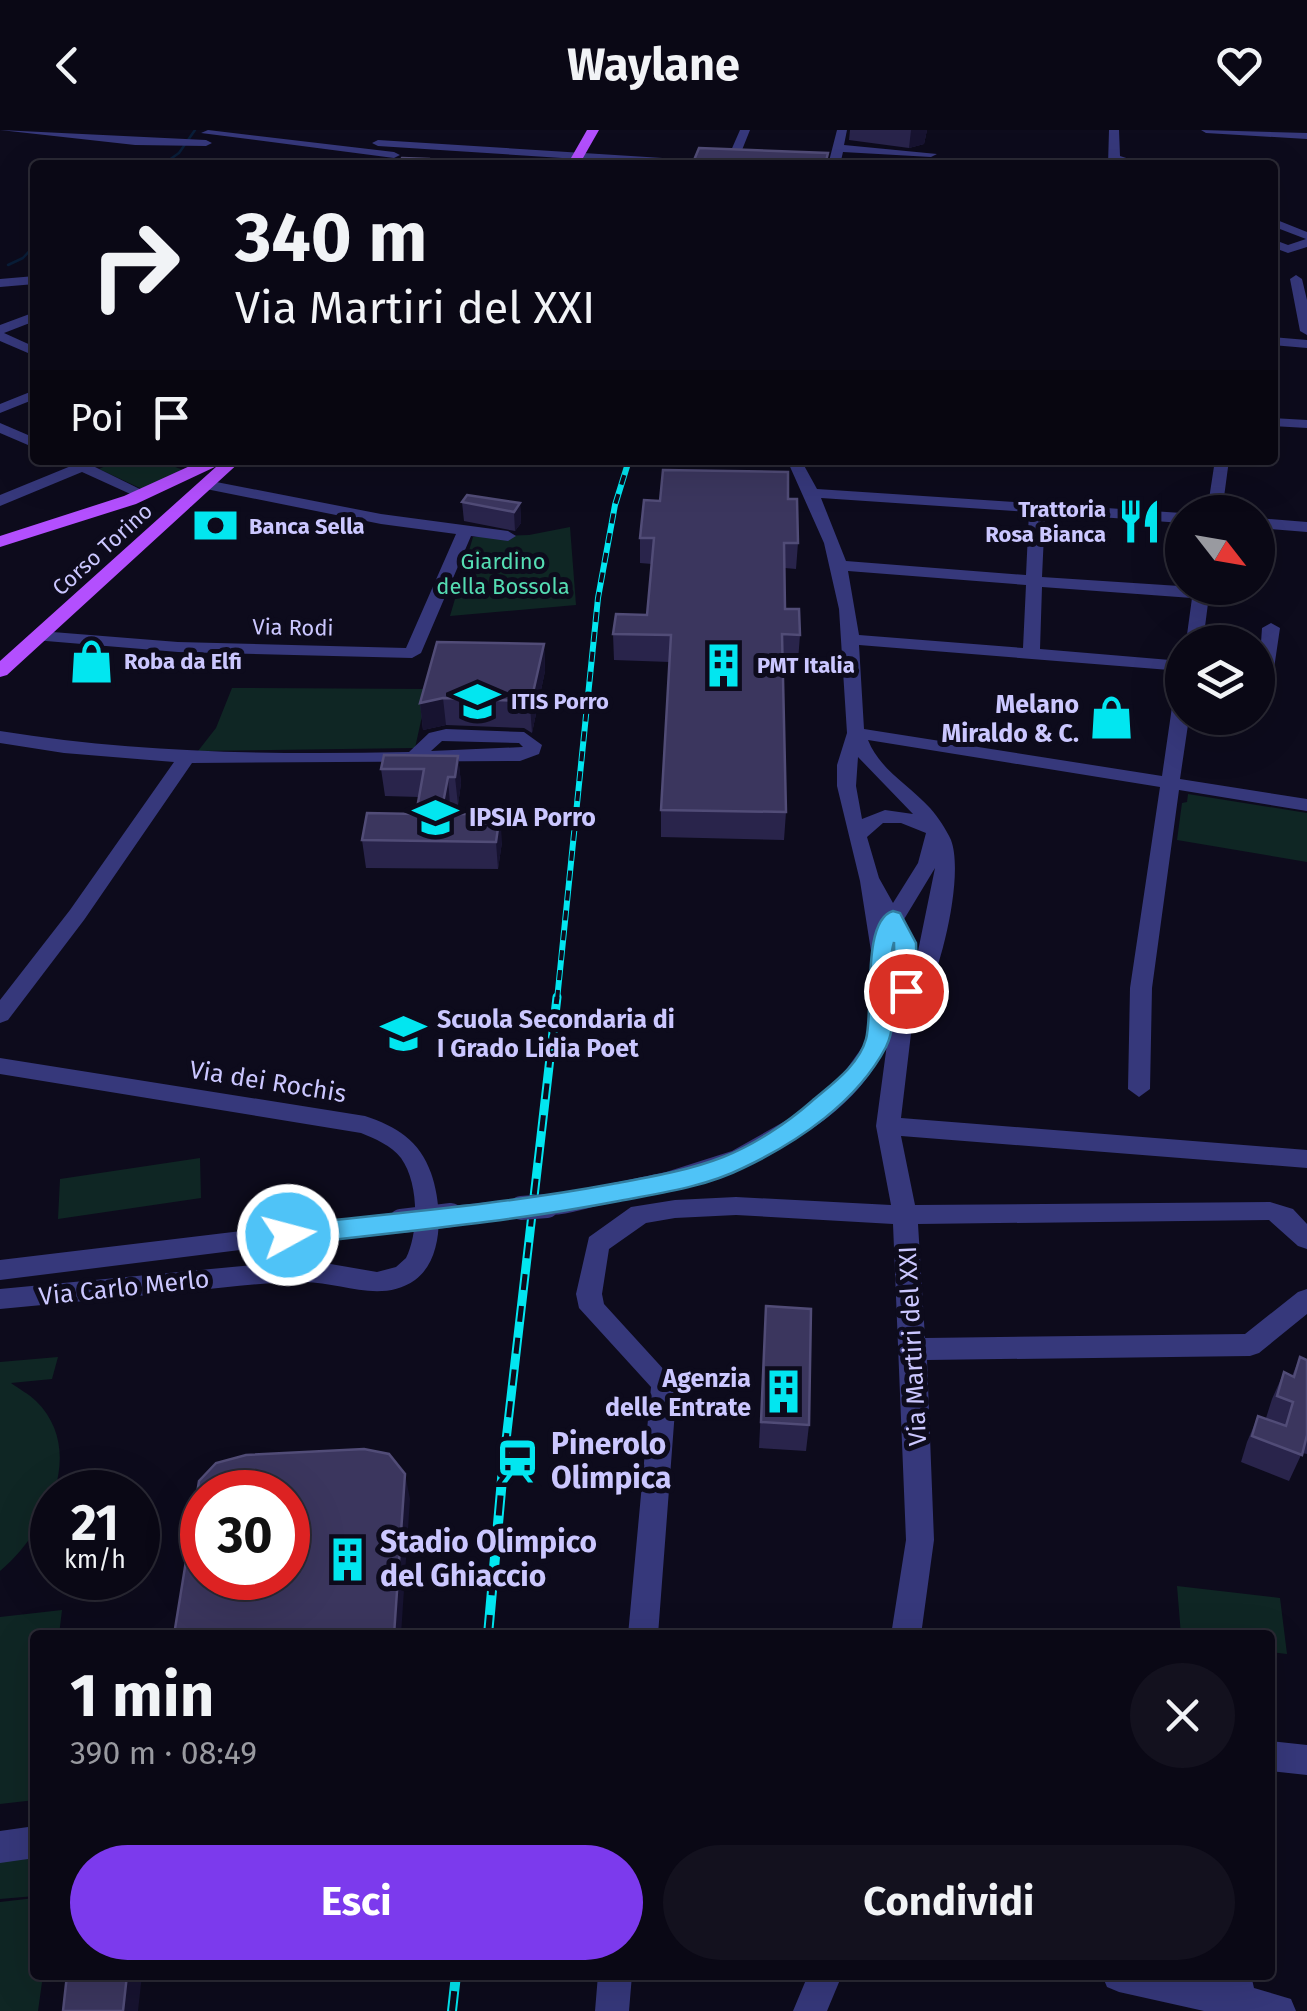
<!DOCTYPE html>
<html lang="it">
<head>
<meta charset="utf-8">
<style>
	body { margin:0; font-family:"Fira Sans",sans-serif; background:#13111e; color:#f1f3f6; height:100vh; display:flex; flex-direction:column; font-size:38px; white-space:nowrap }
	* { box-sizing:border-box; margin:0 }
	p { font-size:32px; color:#999aa0 }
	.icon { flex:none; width:55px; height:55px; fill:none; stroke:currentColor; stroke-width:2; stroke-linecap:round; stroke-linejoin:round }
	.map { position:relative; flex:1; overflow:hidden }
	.drawer { position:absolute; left:30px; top:1500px; width:1245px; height:350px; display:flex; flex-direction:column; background:#0a0815; border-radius:10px; box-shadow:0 10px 40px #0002,0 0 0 2px #2a2934 }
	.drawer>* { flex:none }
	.banner { position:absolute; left:30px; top:30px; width:1248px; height:305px; border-radius:10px; box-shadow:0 10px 40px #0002,0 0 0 2px #2a2934; background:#0a0815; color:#f1f3f6; overflow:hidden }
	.needle { width:65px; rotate:121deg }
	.controls { position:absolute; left:1165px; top:365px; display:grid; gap:20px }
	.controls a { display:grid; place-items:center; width:110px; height:110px; border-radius:50%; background:#0a0815; box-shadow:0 10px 40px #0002,0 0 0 2px #2a2934; font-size:50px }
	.speed { position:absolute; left:30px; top:1340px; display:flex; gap:20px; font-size:50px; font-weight:700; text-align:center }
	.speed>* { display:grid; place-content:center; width:130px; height:130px; border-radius:50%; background:#0a0815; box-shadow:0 10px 40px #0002,0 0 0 2px #2a2934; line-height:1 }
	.speed small { font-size:25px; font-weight:400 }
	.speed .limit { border:15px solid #d22; background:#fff; color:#111 }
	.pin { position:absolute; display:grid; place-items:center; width:85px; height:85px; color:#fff; margin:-42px; border:5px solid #fff; border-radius:50%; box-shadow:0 2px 10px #0007 }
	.me { position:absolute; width:110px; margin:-55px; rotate:83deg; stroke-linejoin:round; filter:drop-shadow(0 0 8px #0008) }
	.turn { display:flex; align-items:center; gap:35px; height:210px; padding:0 40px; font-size:45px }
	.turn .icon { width:130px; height:130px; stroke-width:2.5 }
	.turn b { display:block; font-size:70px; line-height:85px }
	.then { display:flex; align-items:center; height:95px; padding:0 40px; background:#0003; gap:20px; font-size:38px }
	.round { display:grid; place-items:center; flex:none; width:105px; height:105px; border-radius:52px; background:#13111e }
	.headline { display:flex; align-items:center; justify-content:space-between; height:170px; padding:0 40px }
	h1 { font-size:60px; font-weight:700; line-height:75px }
	.action { display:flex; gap:20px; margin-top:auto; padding:20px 40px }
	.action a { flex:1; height:115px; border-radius:60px; background:#7c3aed; color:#fff; font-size:40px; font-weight:700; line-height:115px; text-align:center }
	.action a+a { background:#13111e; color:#f1f3f6 }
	header { display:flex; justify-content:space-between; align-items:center; height:130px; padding:0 40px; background:#0a0815; font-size:45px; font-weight:700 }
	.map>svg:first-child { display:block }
	.green { fill:#0f2624 }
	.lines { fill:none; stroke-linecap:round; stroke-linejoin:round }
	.stream { stroke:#091d38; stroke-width:2.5 }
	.minor { fill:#36387b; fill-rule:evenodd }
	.major { fill:#b34ffe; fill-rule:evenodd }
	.rail-far2-casing { stroke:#02e6f0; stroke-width:6 }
	.rail-far1-casing { stroke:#02e6f0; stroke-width:9 }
	.rail-casing { stroke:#02e6f0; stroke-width:10 }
	.rail-far2 { stroke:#0d0b1c; stroke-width:4; stroke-dasharray:10; stroke-linecap:butt }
	.rail-far1 { stroke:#0d0b1c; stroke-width:5; stroke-dasharray:16; stroke-linecap:butt }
	.rail { stroke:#0d0b1c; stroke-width:6; stroke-dasharray:20; stroke-linecap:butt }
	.minor-bridge { stroke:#36387b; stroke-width:24 }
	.wall { fill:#29244b }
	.shaded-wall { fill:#171330 }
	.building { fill:#3b365e; stroke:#514c77; stroke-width:2.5; fill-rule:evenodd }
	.route { fill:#4fc3f7; stroke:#337fa1; stroke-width:2.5 }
	.labels { text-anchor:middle; stroke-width:10; stroke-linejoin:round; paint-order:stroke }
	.far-poi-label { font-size:22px; font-weight:bold; fill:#cbc7ff; stroke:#0d0b1c; text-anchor:start }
	.far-street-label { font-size:22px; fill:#cbc7ff; stroke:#0d0b1c }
	.far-park-label { font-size:22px; fill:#55ddb3; stroke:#0d0b1c }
	.poi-label { font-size:25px; font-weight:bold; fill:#cbc7ff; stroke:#0d0b1c; text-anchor:end }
	.street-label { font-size:25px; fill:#cbc7ff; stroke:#0d0b1c }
	.near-poi-label { font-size:30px; font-weight:bold; fill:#cbc7ff; stroke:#0d0b1c; text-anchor:start }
</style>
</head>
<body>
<header><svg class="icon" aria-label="back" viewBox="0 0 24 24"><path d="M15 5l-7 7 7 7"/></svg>Waylane<svg class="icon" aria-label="heart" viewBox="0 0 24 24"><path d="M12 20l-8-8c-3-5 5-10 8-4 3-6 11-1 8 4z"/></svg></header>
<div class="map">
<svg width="1307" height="1881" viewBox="0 0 1307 1881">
	<rect width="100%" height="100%" fill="#0d0b1c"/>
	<path class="green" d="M118,330H157L183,340L142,359L99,339Z
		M570,397L576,475L450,486L473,407L529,405Z
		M232,558L428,559L415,618L198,621L216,598Z
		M1188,664L1307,683V732L1177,710L1182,673L1187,672Z
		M200,1028L201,1068L58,1089L60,1049Z
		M58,1227L52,1249L11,1253C19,1259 29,1264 36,1271C88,1322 45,1403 0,1441V1232Z
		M1177,1456L1280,1468L1287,1524L1270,1522V1505H1181Z
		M62,1480L59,1505H35V1670L0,1674V1487Z
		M35,1728V1766L0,1769V1731Z
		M35,1768V1845H43L38,1881H0V1772Z"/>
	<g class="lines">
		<path class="stream" d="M162,35L179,23L195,0
			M8,135L23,128L35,115"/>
		<path class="minor" d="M0,0L206,10L212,13L206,16L135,15Z
			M208,0L394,22L400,25L394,28L201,3Z
			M740,0H750L736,35H670L378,16L372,13L378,10L726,32Z
			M837,0H847L844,15L937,24L931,27L843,22L840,35H828Z
			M1109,0H1119L1120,26L1148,35H1108Z
			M1201,0L1307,3V9L1206,3Z
			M1272,88L1307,102V117L1288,123L1272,117V109L1288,115L1306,109L1272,96Z
			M1296,145L1302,149L1307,170V205L1300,201L1290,149Z
			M35,146V154L0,157V149Z
			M35,182V191L4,203L35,217V226L0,211V195Z
			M1272,207L1307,210V218L1272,215Z
			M35,260V269L0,283V274Z
			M1272,288L1307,290V298L1272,296Z
			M0,293L35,308V318L0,303Z
			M75,330H105L95,337L150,364L137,367L82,342L0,376V365L71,336Z
			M787,330H801L817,359L1182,383V393L1045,383L1042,447L1210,458L1203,512H1186L1192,468L1042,457L1040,519L1182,531V541L859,515L864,599L1162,646L1173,570L1182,565V588H1189L1180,649L1307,669V681L1179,660L1152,858L1150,959L1139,967L1128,959L1130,858L1160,657L868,610C880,640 909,655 930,678C938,687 946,699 951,710C964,745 942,836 925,868L915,870L901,988L1307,1020V1038L901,1006L915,1075L1270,1072L1293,1079L1307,1094V1119L1298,1116L1269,1090L918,1094L925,1208L1245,1204L1298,1162L1307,1159V1184L1259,1223L1250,1226L927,1230L934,1410L921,1505H891L906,1410L893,1094L736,1085L675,1088L646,1093L609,1119L602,1164L604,1174L677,1254L658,1505H628L651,1257L579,1178L576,1164L589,1107L631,1077L675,1070L736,1067L891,1075L876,996L887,914C843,1014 705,1054 607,1073C587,1078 558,1089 538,1083L535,1076L538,1069L547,1067L666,1042L732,1021L801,982L843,944L866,912L873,877L871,821L860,751L837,656V635L847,603L839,479L824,413ZM821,368L1029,382L1026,445L846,431ZM848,441L1026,455L1023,518L859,505ZM858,627L913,684L885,680L862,689L856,656ZM883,693H901L926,703L918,733L893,773L879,748L867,707ZM935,738L917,826L915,813L903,791ZM889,804C899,820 897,839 895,858Z
			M1215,330H1229L1222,382H1207Z
			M206,350L381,384L508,401L516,406L508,411L471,406L421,523L412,528L178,522L34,510V502L40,501L178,512L406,518L456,404L381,394L201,358L198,355Z
			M1258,388L1307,392V402L1258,398Z
			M1271,493L1280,498L1272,552L1263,557L1258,556L1262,498Z
			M446,599L524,602L542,615L539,624L520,631L192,633L84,790L8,890L0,893V870L70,780L174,632L64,623L0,613V601C136,623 271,625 409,622L429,603ZM442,611L519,613L523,617L431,621Z
			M0,928L365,986C396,996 420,1011 431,1043C442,1074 445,1128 415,1150C381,1174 341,1152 304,1152C266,1152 228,1157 190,1161C127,1167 63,1173 0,1179V1159L284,1132H319L377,1142L396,1137L406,1128C419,1102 419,1053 401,1028C391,1015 375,1009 361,1003L0,944Z
			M521,1069L530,1071L533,1078L530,1085L521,1087L451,1094L442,1092L439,1085L442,1078L451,1076Z
			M401,1082L410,1084L413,1091L410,1098L401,1100L0,1150V1130Z
			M1270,1611L1307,1615V1645L1270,1641Z
			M35,1696V1728L0,1733V1701Z
			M598,1845H632L629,1881H595Z
			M808,1845H842L827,1881H793Z
			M1102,1845H1194L1219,1850L1217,1845H1251L1254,1858L1291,1869L1296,1881H1204L1119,1862L1107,1857Z"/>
		<path class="major" d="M587,0H599L579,35H567Z
			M203,330H242L7,545L0,547V531L217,336L136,374L0,417V406L124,366Z"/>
		<defs>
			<path id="rail-far2" d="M557,870L598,468L615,375L629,330"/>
			<path id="rail-far1" d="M505,1319L557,867"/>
			<path id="rail" d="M488,1505L505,1316
				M452,1881L456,1845"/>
		</defs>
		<use href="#rail-far2" class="rail-far2-casing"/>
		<use href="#rail-far1" class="rail-far1-casing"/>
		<use href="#rail" class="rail-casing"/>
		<use href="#rail-far2" class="rail-far2"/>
		<use href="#rail-far1" class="rail-far1"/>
		<use href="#rail" class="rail"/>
		<path class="minor-bridge" d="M521,1078L547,1076
			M401,1091L451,1085"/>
	</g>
	<path class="wall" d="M850,0H927L924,14L909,18L849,10Z
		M788,369L798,413L796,439L785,438V479L800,505L798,531H783L786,682L784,710L661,707V680L670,532L614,530L613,504L647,485L652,434L640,433V408Z
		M462,372L520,373L521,393L515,401L464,391Z
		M544,514L545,541L532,603L524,598L446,595L423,600L420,573Z
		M458,626L461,653L458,675H450L451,684L502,712L498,739L366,738L362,710L416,684L419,667L385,666L381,639Z
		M766,1176L809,1295L806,1321L759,1318Z
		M1300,1227L1307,1230V1324L1302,1323L1289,1351L1241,1332L1247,1312L1258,1286L1266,1288L1272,1269L1284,1242L1292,1246Z"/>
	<path class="shaded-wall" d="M911,0H927L924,14L909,18Z
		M520,373L521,393L515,401L514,382Z
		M544,514L545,541L532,603L530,576Z
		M443,568L446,595L423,600L420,573Z
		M458,626L461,653L458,675L455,647Z
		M448,647L450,675L452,700L443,673Z
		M500,684L502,712L498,739L496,712Z
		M405,1344L410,1369L401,1505H394Z
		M127,1845H142L138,1881H123Z"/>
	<path class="building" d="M699,18L828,23L825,35H692Z
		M402,28L428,29L424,35H397Z
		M663,340L788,342V369H797L798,413H784L785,479H799L800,505L782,504L786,682L661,680L671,505L613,504L616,484L647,485L654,408H640L644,370L660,371Z
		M467,365L520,373L514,382L462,372Z
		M437,512L544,514L530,576L522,571L443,568L420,573Z
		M384,625L458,626L455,647H448L443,673H450L448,684H500L496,712L362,710L367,683L416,684L424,639H381Z
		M766,1176L811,1179L809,1295L761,1292Z
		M1300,1227L1307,1230V1305L1302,1325L1252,1306L1258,1286L1286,1296L1293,1272L1277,1266L1284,1242L1294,1247Z
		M364,1319L389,1324L405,1344L394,1505H174L199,1351L216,1333L246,1325ZM202,1362H288V1448H202Z
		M67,1845H127L123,1881H63Z"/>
	<path class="route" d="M893,781L900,783L916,813L917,861L906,868L895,861L894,812C884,845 902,885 886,917C857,972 798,1012 743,1038C705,1057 660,1063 619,1071C510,1092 399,1102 288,1115L279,1112L276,1105L279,1098L288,1095C396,1083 505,1074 612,1054C649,1047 687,1041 723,1027C754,1015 787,993 812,971C832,954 859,935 866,909C874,881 861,790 893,781Z"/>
	<defs>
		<symbol id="restaurant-bare" viewBox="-9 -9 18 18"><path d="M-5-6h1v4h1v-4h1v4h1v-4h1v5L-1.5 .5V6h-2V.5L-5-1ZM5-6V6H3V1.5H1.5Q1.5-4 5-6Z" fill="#02e6f0" stroke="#0d0b1c" stroke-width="2.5" paint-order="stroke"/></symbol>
		<symbol id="bank-bare" viewBox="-9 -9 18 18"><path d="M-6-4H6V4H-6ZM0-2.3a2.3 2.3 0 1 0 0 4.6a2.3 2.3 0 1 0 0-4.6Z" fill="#02e6f0" stroke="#0d0b1c" stroke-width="2.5" paint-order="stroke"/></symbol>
		<symbol id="shop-bare" viewBox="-9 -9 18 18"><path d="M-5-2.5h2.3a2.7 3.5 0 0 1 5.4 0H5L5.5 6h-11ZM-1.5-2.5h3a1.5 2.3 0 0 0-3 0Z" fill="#02e6f0" stroke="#0d0b1c" stroke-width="2.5" paint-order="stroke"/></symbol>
		<symbol id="building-bare" viewBox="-9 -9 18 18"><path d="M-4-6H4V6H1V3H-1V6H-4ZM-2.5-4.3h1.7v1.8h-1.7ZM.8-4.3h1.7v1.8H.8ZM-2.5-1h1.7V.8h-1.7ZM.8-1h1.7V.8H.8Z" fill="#02e6f0" stroke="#0d0b1c" stroke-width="2.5" paint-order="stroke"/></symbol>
		<symbol id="school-bare" viewBox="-9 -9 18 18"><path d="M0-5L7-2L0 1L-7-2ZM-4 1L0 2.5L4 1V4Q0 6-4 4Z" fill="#02e6f0" stroke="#0d0b1c" stroke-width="2.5" paint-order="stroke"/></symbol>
		<symbol id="station-bare" viewBox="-9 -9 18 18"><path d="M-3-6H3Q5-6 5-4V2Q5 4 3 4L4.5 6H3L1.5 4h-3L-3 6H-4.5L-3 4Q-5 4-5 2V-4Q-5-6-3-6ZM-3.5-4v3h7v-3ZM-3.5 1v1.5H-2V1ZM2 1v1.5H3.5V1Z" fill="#02e6f0" stroke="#0d0b1c" stroke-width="2.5" paint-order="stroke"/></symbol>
	</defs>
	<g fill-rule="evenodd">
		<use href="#restaurant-bare" x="1108" y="360" width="63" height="63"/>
		<use href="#bank-bare" x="184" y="364" width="63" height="63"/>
		<use href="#shop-bare" x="60" y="500" width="63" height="63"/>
		<use href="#building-bare" x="692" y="504" width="63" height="63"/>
		<use href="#school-bare" x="446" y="540" width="63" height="63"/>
		<use href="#shop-bare" x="1080" y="556" width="63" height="63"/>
		<use href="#school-bare" x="404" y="656" width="63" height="63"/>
		<use href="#school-bare" x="372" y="872" width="63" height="63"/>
		<use href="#building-bare" x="752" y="1230" width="63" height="63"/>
		<use href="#station-bare" x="486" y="1300" width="63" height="63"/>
		<use href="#building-bare" x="316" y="1398" width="63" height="63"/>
	</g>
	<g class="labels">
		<g class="far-poi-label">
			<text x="1106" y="387" text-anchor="end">Trattoria<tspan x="1106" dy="25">Rosa Bianca</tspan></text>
			<text x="249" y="404">Banca Sella</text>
			<text x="124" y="539">Roba da Elfi</text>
			<text x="757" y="543">PMT Italia</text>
			<text x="511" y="579">ITIS Porro</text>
		</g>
		<g class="far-street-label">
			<text transform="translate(102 419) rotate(-42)" y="8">Corso Torino</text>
			<text transform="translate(293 497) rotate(1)" y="8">Via Rodi</text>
		</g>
		<g class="far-park-label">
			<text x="503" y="439">Giardino<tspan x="503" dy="25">della Bossola</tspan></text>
		</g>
		<g class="poi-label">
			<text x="1079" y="583">Melano<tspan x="1079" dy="29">Miraldo &amp; C.</tspan></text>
			<text x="469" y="696" text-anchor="start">IPSIA Porro</text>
			<text x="437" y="898" text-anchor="start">Scuola Secondaria di<tspan x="437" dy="29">I Grado Lidia Poet</tspan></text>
			<text x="751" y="1257">Agenzia<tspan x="751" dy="29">delle Entrate</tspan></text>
		</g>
		<g class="street-label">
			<text transform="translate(268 951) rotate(9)" y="9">Via dei Rochis</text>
			<text transform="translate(124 1157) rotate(-6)" y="9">Via Carlo Merlo</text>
			<text transform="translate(912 1216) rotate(-93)" y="9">Via Martiri del XXI</text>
		</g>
		<g class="near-poi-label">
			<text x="551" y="1324">Pinerolo<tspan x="551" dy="34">Olimpica</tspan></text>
			<text x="380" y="1422">Stadio Olimpico<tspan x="380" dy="34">del Ghiaccio</tspan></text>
		</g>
	</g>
</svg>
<div class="controls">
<a><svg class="needle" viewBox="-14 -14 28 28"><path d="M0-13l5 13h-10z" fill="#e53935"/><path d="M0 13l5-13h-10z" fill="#999aa0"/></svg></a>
<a><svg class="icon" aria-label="layers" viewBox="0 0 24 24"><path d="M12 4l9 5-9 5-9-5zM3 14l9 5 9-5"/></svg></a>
</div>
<div class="speed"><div>21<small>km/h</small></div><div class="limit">30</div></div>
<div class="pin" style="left:906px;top:861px;background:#d93025"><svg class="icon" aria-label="arrive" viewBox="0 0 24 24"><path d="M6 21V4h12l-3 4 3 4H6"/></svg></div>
<svg class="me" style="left:288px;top:1105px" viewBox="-20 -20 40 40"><circle r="17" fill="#4fc3f7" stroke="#fff" stroke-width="3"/><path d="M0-11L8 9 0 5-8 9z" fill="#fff"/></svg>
<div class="banner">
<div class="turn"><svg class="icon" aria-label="right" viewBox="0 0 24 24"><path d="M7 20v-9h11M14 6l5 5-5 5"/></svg><div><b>340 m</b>Via Martiri del XXI</div></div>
<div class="then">Poi<svg class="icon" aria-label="arrive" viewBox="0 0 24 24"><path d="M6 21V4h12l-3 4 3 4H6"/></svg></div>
</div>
<section class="drawer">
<div class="headline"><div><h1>1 min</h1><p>390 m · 08:49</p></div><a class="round"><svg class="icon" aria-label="close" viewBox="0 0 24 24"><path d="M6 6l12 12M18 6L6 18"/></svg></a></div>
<div class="action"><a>Esci</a><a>Condividi</a></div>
</section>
</div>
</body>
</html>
